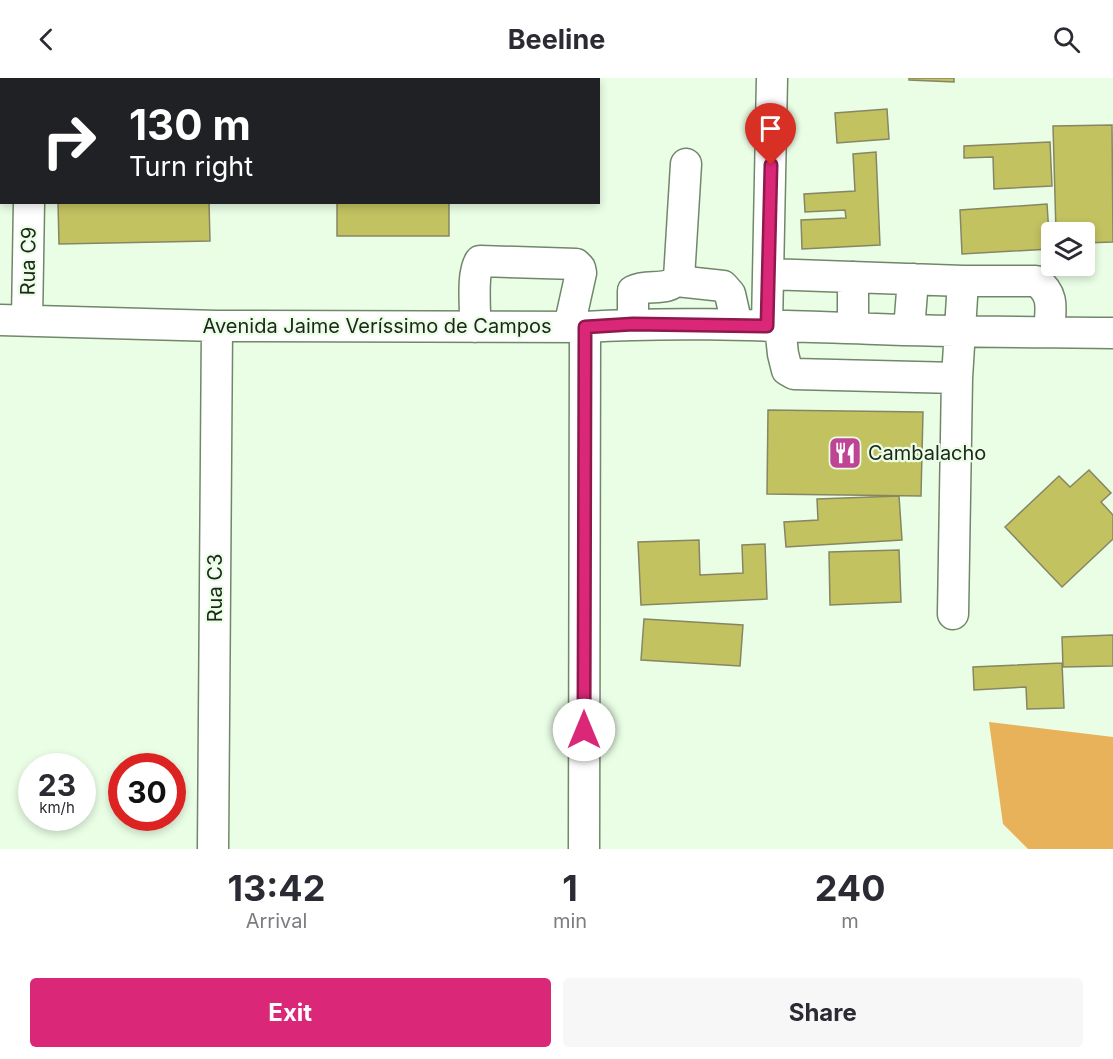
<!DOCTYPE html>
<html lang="en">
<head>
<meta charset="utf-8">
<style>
	body { margin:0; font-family:Inter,sans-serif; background:#f7f7f7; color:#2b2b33; height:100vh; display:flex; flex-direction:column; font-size:22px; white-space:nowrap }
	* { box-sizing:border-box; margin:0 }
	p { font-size:20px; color:#7c7c81 }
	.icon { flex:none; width:33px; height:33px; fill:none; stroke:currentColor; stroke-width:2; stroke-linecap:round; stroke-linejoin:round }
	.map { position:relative; height:771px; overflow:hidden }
	.side { display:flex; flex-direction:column; background:#fff; flex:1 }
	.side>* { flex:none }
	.banner { position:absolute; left:0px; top:0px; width:600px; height:126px; box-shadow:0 3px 9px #0003; background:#202124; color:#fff; overflow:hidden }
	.tools { position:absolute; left:1041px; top:144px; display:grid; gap:12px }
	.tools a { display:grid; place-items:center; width:54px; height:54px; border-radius:6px; background:#fff; box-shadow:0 3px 9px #0003; font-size:30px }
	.speed { position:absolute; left:18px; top:675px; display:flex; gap:12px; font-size:30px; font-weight:700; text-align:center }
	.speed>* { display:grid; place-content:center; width:78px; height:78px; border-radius:50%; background:#fff; box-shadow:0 3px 9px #0003; line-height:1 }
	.speed small { font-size:15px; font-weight:400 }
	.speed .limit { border:9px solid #d22; background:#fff; color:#111 }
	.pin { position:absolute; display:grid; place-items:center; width:51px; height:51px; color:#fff; margin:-62px -26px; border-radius:50% 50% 50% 0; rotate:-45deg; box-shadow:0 0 6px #0007 }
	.pin .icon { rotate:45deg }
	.me { position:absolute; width:66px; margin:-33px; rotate:0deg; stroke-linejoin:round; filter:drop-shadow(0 0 4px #0008) }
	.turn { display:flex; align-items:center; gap:21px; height:126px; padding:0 30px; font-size:27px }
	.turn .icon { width:78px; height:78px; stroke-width:2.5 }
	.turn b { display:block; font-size:42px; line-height:51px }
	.eta { display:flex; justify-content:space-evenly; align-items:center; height:102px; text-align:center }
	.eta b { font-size:36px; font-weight:700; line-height:42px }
	.cta { display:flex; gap:12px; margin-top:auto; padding:12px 30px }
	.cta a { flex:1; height:69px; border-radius:6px; background:#db2777; color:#fff; font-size:24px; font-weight:700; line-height:69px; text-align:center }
	.cta a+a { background:#f7f7f7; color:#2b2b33 }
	header { display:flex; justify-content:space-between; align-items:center; height:78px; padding:0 30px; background:#fff; font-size:27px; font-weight:700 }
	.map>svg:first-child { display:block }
	.forest { fill:#e8b25b }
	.building { fill:#c3c260; stroke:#868664; stroke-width:1.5 }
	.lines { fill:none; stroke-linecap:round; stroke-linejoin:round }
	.minor-casing { stroke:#70876b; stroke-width:33 }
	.minor { stroke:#fff; stroke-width:30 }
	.route-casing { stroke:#8e194d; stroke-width:15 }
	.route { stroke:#db2777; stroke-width:10 }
	.labels { text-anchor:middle; stroke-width:4.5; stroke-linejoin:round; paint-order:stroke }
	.street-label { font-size:20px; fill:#1d261b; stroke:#e9fee5 }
	.poi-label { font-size:20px; fill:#1d261b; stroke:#e9fee5; text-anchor:start }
</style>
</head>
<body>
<header><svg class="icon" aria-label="back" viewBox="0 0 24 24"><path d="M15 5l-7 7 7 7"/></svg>Beeline<svg class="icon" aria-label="search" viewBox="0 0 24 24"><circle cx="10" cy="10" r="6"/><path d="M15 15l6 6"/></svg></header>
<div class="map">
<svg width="1113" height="771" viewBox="0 0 1113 771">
	<rect width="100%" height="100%" fill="#e9fee5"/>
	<path class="forest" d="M989,644L1113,659V771H1028L1003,746Z"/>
	<path class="building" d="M337,0H449V2H337Z
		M483,0H555V2H483Z
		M909,0H954V4L909,2Z
		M887,31L889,61L837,65L835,35Z
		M1112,47L1113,164L1084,165V154H1056L1053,48Z
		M1050,64L1052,108L994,111L993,79L964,80V68Z
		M876,74L880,167L802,171L801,142L846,140L845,132L805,134L804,116L855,113L853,76Z
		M58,124H209L210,163L59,166Z
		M337,124H449V158H337Z
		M1047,126L1050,171L962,176L960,132Z
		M768,332L923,334L921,418L767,416Z
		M1089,392L1111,415L1101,424L1113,437V461L1062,509L1005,449L1059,398L1070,409Z
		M899,418L902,462L786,469L784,444L818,442L817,421Z
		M699,462L700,497L743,495L742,467L765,466L767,521L641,527L638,464Z
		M899,472L901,524L830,527L829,474Z
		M644,541L743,547L740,588L641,582Z
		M1113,557V588L1063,589L1062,559Z
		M1062,585L1064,630L1027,631L1026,609L974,612L973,589Z"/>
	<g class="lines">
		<defs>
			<path id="minor" d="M32,2V0
				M768,196L963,203H1036C1056,217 1050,233 1049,254
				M677,203L723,208L730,216L737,247
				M0,242L217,248L585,249C682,243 780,248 876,251C955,254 1034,254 1113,255
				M27,242L29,124
				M633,246V213C649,205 666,215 679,200L686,86
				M767,248L772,0
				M780,248L783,276L787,292L794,296L957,300
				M475,249C476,232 471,196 480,183L576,186L580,190L581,195L569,249
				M853,250V199
				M909,252L913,201
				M953,536L957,300L963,203
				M213,771L217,248
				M584,771L585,249"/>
		</defs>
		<use href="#minor" class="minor-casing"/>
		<use href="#minor" class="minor"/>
	</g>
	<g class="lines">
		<defs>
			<path id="route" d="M584,652L585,249L633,246L767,248L771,87"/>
		</defs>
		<use href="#route" class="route-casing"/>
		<use href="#route" class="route"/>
	</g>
	<defs>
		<symbol id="restaurant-square" viewBox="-11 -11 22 22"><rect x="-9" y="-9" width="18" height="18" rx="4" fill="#bf4495" stroke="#e9fee5"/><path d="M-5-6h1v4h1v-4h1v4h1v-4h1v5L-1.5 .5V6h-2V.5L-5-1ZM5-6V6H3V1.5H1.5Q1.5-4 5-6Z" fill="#fff"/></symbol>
	</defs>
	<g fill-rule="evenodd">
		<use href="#restaurant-square" x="826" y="356" width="38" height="38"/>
	</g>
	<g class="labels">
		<g class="street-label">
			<text transform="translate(28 183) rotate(-89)" y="7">Rua C9</text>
			<text x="377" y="255">Avenida Jaime Veríssimo de Campos</text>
			<text transform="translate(215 510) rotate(-90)" y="7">Rua C3</text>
		</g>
		<g class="poi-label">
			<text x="868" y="382">Cambalacho</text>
		</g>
	</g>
</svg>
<div class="tools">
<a><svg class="icon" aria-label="layers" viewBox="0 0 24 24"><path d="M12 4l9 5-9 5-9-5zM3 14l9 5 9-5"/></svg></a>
</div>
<div class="speed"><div>23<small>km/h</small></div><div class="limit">30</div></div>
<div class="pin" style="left:771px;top:87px;background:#d93025"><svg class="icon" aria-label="arrive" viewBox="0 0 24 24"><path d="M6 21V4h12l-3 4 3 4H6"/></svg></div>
<svg class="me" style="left:584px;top:652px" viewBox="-20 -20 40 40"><circle r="19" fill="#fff"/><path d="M0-13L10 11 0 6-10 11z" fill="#db2777"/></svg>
<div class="banner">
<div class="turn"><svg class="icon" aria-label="right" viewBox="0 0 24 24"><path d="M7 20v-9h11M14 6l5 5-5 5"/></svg><div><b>130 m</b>Turn right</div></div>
</div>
</div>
<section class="side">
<div class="eta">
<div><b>13:42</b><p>Arrival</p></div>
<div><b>1</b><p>min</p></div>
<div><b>240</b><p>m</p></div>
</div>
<div class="cta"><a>Exit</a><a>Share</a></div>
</section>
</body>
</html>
